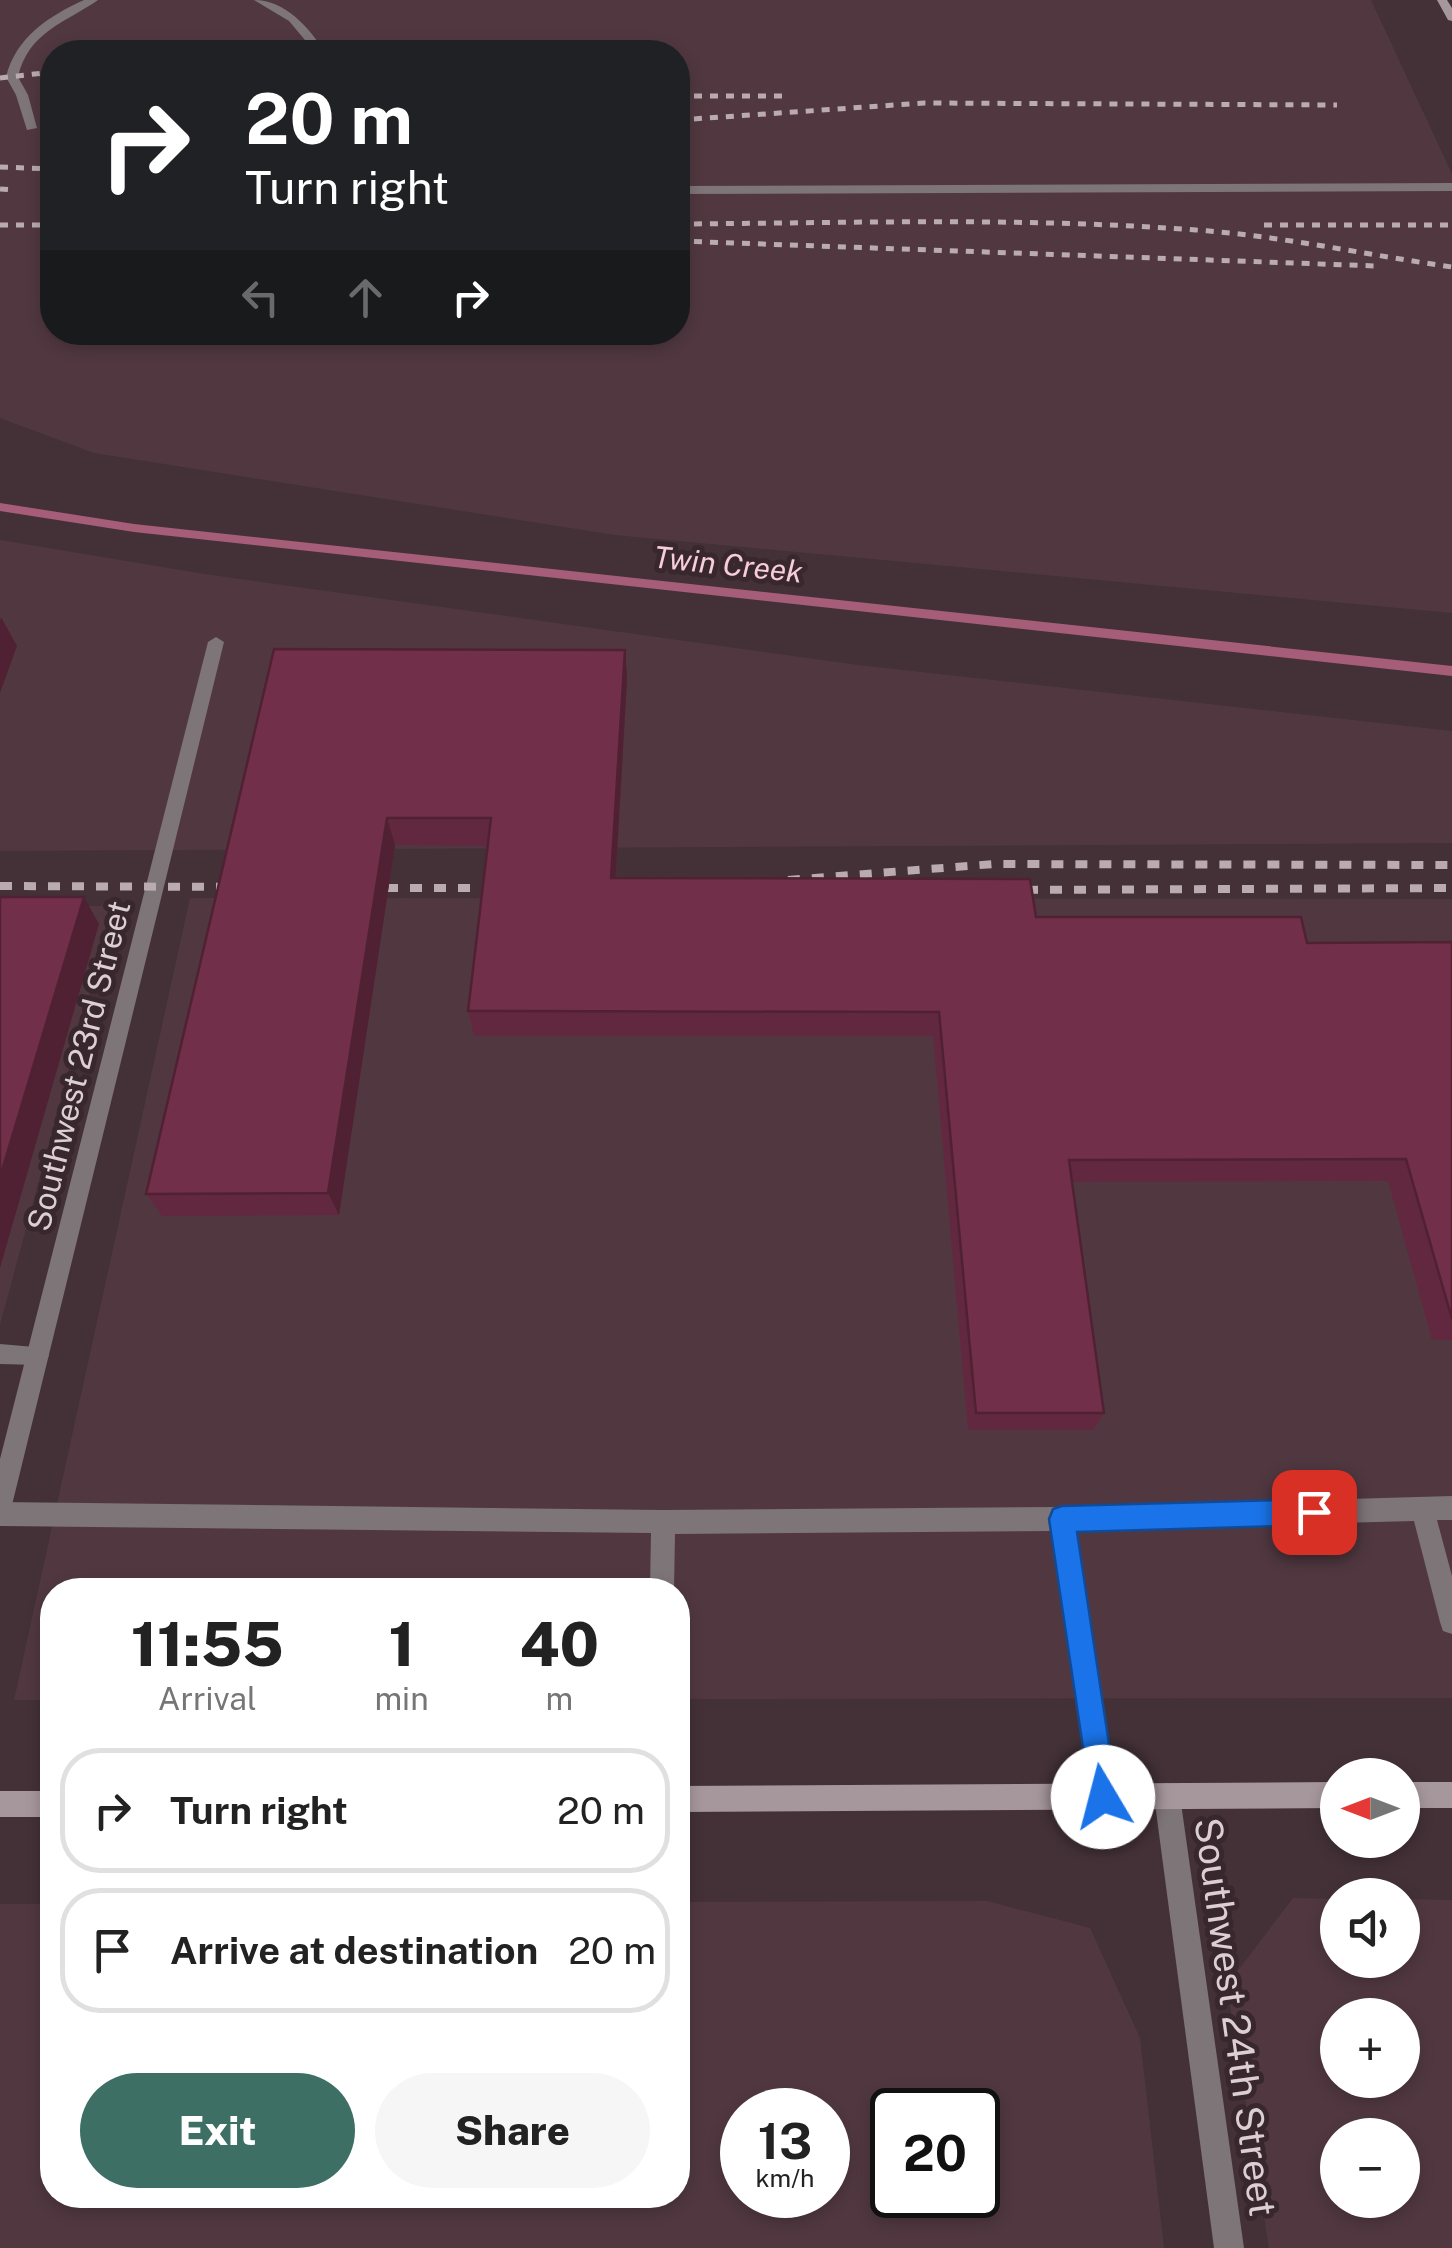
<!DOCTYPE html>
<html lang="en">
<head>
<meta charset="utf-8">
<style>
	body { margin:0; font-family:"Public Sans",sans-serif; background:#f6f6f6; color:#222; height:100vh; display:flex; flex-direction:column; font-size:38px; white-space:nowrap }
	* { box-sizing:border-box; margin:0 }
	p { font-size:32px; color:#767676 }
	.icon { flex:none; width:55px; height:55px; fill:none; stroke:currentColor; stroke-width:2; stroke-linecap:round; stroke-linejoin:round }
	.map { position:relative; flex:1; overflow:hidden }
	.panel { position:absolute; left:40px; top:1578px; width:650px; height:630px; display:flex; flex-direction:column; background:#fff; border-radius:40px; box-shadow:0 5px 15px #0003 }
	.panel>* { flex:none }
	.top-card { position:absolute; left:40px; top:40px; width:650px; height:305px; border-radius:40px; box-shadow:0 5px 15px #0003; background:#202124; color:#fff; overflow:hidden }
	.needle { width:65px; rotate:270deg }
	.tools { position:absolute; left:1320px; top:1758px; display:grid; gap:20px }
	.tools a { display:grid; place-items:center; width:100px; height:100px; border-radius:50%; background:#fff; box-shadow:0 5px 15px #0003; font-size:50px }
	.speed { position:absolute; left:720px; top:2088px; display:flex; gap:20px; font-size:50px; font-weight:700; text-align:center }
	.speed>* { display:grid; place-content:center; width:130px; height:130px; border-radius:50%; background:#fff; box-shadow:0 5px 15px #0003; line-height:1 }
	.speed small { font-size:25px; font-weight:400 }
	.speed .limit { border:5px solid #111; border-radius:15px; background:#fff; color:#111 }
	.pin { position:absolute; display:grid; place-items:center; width:85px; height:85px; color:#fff; margin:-42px; border-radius:20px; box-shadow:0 5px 15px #0006 }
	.me { position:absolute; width:110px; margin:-55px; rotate:352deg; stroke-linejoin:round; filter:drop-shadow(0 0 8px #0008) }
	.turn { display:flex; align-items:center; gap:35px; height:210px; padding:0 40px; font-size:45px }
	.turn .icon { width:130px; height:130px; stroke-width:2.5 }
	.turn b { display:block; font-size:70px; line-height:85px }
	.lanes { display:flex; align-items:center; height:95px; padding:0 40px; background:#0003; justify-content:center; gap:50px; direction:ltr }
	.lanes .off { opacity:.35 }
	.eta { display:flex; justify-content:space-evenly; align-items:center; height:170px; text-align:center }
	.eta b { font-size:60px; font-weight:800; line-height:70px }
	.button { display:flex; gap:20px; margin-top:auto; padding:20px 40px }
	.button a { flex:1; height:115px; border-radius:60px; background:#3d6f65; color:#fff; font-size:40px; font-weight:800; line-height:115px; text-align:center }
	.button a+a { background:#f6f6f6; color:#222 }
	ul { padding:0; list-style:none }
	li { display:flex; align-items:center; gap:30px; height:125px; margin:0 20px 15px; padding:0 20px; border:5px solid #e0e0e0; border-radius:40px }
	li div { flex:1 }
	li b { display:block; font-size:38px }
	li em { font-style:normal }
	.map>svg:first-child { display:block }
	.built { fill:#513840; fill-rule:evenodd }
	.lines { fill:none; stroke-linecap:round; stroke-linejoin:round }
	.stream { fill:#a65e78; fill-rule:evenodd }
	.lane { fill:#7e7578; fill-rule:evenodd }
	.street { fill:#7e7578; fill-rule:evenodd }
	.secondary { fill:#a6979c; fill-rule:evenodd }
	.rail-far1 { stroke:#b9abb0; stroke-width:5; stroke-dasharray:8 8; stroke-linecap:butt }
	.rail { stroke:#b9abb0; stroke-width:8; stroke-dasharray:12 12; stroke-linecap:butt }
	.wall { fill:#62283f }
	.shaded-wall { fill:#502133 }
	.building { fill:#722f49; stroke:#502133; stroke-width:2.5 }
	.route { fill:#1a73e8; stroke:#114b97; stroke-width:2.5 }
	.labels { text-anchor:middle; stroke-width:10; stroke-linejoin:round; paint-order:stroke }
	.far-water-label { font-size:30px; font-style:italic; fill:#f8cdda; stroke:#38272d }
	.street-label { font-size:32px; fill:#dbcfd3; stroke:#38272d }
	.near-street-label { font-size:38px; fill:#dbcfd3; stroke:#38272d }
</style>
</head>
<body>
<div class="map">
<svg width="1452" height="2248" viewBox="0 0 1452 2248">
	<rect width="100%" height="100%" fill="#433137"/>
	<path class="built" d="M0,0H1371L1452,174V613L615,535L94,453L0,418ZM52,52H678V332H52Z
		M0,540L204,574L858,665L1452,731V843L0,851Z
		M190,898L1452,899V1698L678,1699V1590H52V1700H14Z
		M0,906H113L0,1325Z
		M1293,1898L1337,1899L1338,1960H1402L1403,1899L1452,1900V2248H1269L1227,1985ZM1402,2015V2080H1338V2015ZM1338,2135H1402V2200H1338Z
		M987,1901L1090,1928L1140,2038L1164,2248H0V1904H52V2195H678V1902ZM828,2110V2195H742V2110ZM892,2110H978V2195H892Z"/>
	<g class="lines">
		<path class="stream" d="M0,503L134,524L1452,666V676L134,532L0,511Z"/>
		<path class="lane" d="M84,0H98C65,23 28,32 18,77L28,95L37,128L27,130L16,95L6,77C16,37 49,16 84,0Z
			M254,0C286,0 309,28 325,52H315L289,21Z
			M1452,183V191L678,194V186Z
			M0,1344L46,1348L49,1355L46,1362L38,1365L0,1364Z
			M1452,1496V1520H1437L1452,1576V1634L1443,1631L1440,1622L1414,1521L1075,1530L1116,1797L1112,1806L1103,1810L1094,1806L1090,1797L1052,1531L675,1534L674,1590H650L651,1533L0,1526V1502L663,1510L1062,1507Z"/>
		<path class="street" d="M216,637L224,642L12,1505L8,1513L0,1516V1459L208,642Z
			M1167,1783L1176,1787L1180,1796L1244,2248H1214L1154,1796L1158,1787Z"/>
		<path class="secondary" d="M1437,0H1447L1452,8V21L1448,20Z
			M1338,1782V1808L678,1812V1786Z
			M1402,1782H1452V1808H1402Z
			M0,1791H52V1817H0Z"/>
		<path class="rail-far1" d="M0,78L52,72
			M678,96H782
			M678,120L924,103L1337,105
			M0,167L52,169
			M0,189L13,190
			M678,224C850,223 1024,217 1196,230C1282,236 1367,255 1452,267
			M0,225H52
			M1264,225H1449
			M678,241L1377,266"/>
		<path class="rail" d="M788,880L994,864L1452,865
			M0,886L247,887
			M362,888H512
			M1002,890L1452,888"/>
	</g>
	<path class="wall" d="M274,649L625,650L627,679L616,878L1307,943L1452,942V1340H1432L1388,1181L1072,1182L1104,1413L1093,1430H968L933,1036H474L468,1011L487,846L395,845L339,1215L162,1216L146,1194Z"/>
	<path class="shaded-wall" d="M1,617L17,646L0,693V621Z
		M625,650L627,679L614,905L611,878Z
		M387,818L395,845L339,1215L328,1193Z
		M84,897L99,924L0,1268V1177Z"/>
	<path class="building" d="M274,649L625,650L611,878L1030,879L1036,917H1301L1307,943L1452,942V1319L1406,1159L1069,1160L1104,1413H976L939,1012L468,1011L491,818H387L328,1193L146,1194Z
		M0,897H84L0,1177Z"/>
	<path class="route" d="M1314,1499L1324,1502L1328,1512L1324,1521L1314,1525L1077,1532L1117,1797L1113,1808L1103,1812L1092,1808L1049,1519L1053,1509L1062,1506Z"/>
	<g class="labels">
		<g class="far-water-label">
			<text transform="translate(728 565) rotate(6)" y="10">Twin Creek</text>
		</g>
		<g class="street-label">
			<text transform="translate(79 1066) rotate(-76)" y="11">Southwest 23rd Street</text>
		</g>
		<g class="near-street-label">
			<text transform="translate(1235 2017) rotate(82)" y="13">Southwest 24th Street</text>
		</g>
	</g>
</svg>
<div class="tools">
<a><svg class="needle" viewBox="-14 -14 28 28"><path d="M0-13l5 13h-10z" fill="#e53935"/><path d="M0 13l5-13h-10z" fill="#767676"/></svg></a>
<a><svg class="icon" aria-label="sound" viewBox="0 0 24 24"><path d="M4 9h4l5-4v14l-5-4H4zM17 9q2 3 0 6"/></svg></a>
<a>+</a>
<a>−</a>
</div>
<div class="speed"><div>13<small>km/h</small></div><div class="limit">20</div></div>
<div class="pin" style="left:1314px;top:1512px;background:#d93025"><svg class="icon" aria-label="arrive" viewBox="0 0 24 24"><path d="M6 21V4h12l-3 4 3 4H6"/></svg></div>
<svg class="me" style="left:1103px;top:1797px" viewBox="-20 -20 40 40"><circle r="19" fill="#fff"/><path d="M0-13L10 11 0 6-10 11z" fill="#1a73e8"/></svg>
<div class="top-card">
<div class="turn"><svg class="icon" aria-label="right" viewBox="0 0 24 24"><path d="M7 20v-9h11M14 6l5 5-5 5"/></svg><div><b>20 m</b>Turn right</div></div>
<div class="lanes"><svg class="icon off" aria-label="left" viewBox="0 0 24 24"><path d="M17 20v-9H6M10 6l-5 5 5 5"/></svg><svg class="icon off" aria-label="ahead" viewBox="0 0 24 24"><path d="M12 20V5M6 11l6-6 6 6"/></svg><svg class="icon" aria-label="right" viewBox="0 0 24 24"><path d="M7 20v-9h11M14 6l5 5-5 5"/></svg></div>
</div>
<section class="panel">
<div class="eta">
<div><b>11:55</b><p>Arrival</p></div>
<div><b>1</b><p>min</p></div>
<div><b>40</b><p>m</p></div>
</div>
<ul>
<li><svg class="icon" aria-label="right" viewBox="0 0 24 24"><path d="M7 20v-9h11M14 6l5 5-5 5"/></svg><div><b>Turn right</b></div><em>20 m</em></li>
<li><svg class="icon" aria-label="arrive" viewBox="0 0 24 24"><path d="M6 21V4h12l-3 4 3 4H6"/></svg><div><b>Arrive at destination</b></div><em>20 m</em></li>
</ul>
<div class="button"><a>Exit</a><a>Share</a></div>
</section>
</div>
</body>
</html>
